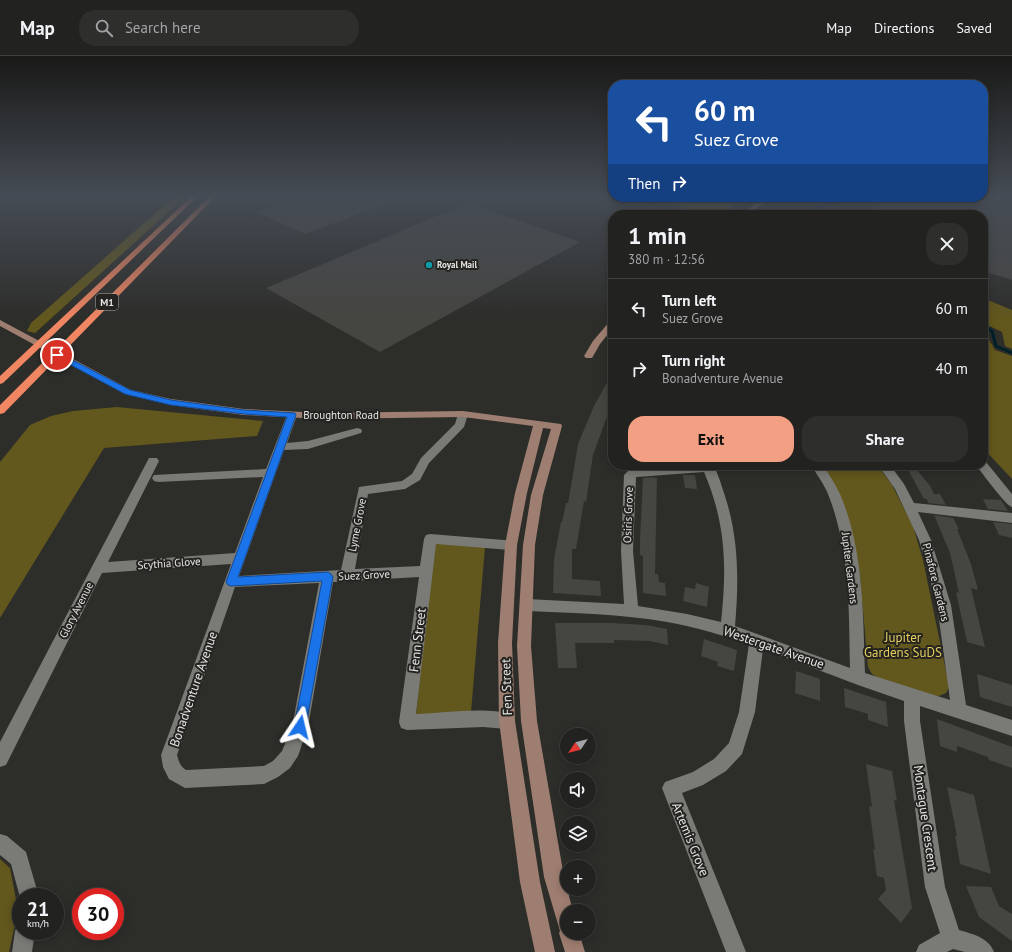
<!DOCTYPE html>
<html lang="en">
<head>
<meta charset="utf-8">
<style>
	body { margin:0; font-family:"PT Sans",sans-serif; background:#2e2f2d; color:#f1f3f6; height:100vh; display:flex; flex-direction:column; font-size:15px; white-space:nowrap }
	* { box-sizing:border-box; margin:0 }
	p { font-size:13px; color:#a2a4a5 }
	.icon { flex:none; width:22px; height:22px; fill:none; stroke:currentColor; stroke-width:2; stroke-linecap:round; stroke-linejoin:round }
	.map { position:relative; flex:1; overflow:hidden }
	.drawer { position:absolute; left:608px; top:154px; width:380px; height:260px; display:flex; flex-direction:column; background:#222220; border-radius:16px; box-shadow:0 2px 10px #0003,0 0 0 1px #3f3f3e }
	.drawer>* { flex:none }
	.guide { position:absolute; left:608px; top:24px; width:380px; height:122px; border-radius:16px; box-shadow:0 2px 10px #0003,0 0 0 1px #3f3f3e; background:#1a4fa0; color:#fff; overflow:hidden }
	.needle { width:26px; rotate:235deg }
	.fabs { position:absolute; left:560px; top:672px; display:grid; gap:8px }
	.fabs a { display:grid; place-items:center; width:36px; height:36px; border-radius:50%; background:#222220; box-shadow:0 2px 10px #0003,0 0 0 1px #3f3f3e; font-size:20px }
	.speed { position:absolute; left:12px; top:832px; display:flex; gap:8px; font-size:20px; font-weight:700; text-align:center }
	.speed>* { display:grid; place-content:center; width:52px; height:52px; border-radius:50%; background:#222220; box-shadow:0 2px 10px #0003,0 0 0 1px #3f3f3e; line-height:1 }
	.speed small { font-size:10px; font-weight:400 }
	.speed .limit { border:6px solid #d22; background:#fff; color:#111 }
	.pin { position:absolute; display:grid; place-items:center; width:34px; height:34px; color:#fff; margin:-17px; border:2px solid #fff; border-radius:50%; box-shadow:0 1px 4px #0007 }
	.me { position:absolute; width:44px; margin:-22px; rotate:10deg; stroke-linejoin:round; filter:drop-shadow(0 0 3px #0008) }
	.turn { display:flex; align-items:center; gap:14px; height:84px; padding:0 20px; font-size:18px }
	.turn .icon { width:52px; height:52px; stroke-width:2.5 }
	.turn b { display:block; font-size:28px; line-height:34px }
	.then { display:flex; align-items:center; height:38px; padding:0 20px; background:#0003; gap:8px; font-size:15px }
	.round { display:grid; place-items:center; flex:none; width:42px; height:42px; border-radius:16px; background:#2e2f2d }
	.summary { display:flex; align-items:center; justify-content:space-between; height:68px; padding:0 20px }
	h1 { font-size:24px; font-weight:800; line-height:30px }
	.cta { display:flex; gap:8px; margin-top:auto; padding:8px 20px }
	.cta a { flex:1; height:46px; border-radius:16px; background:#f39f83; color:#111; font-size:16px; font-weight:800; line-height:46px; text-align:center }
	.cta a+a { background:#2e2f2d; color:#f1f3f6 }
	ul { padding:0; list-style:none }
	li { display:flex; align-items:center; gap:12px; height:60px; padding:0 20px; border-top:1px solid #3f3f3e }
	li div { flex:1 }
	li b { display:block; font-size:15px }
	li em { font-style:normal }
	header { display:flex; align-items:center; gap:24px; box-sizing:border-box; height:56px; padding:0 20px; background:#222220; border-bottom:1px solid #3f3f3e }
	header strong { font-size:19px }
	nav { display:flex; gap:22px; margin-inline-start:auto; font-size:14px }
	.search { width:280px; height:36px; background:#2e2f2d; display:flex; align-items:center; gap:10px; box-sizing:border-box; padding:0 14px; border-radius:16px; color:#a2a4a5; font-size:15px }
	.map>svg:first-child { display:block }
	.green { fill:#62571c }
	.water { fill:#00212a }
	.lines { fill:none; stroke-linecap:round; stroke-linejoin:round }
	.stream-far1 { stroke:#00212a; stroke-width:2.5 }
	.stream { stroke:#00212a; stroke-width:3 }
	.building { fill:#454541 }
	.street { fill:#7a7a76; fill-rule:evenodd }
	.secondary { fill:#9e7e70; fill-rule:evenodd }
	.highway { fill:#f18662; fill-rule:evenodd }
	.route { fill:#1a73e8; stroke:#114b97 }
	.culture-dot { fill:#0f9aa8; stroke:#242320; stroke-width:1.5 }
	.labels { text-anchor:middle; stroke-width:4; stroke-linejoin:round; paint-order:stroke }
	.far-poi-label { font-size:9px; font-weight:bold; fill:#e5e5e3; stroke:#242320; text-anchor:start }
	.shield { fill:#242320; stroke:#ababa8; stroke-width:1 }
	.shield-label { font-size:10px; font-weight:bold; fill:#e5e5e3 }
	.street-label { font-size:11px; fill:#e5e5e3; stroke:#242320 }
	.near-park-label { font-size:13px; fill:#e4cf5e; stroke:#242320 }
	.near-street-label { font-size:13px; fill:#e5e5e3; stroke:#242320 }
</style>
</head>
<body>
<header>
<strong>Map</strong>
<div class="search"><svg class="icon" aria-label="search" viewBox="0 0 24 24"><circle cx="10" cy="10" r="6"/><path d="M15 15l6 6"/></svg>Search here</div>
<nav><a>Map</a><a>Directions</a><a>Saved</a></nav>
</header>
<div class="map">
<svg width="1012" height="896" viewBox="0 0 1012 896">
	<rect width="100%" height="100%" fill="#2d2d2a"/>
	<path class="green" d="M176,139H187L35,277L27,275L31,267Z
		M647,141H748L718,159H705Z
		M983,242L1012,254V293L1005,290L1002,276L983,267Z
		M983,273L995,294L1012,300V423L983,392Z
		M117,351L263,365L257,380L104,392L0,562V406L30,369L51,360L73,355Z
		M822,409H877L892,429L913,470L923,504L948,625V633L946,637L939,640L929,639L880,623L872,618L868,611L860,520L849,470Z
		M435,487L485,491L471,656L416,659Z
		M0,803L10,812L18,854L9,896H0Z"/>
	<path class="water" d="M817,141H838C832,152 825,154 813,155L810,150L811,144Z"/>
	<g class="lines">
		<path class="stream-far1" d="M630,141L693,159"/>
		<path class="stream" d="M983,270L992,275L996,290L1012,297"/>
	</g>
	<path class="building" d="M305,139H407V140L305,178L257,156Z
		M983,139H1012V224L983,215V159H863L889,141H983Z
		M468,147L580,186L380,296L266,232Z
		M608,325L613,326V344L593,399L586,446L584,445L576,493H572V523L600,525L601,540L553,537L554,503L561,466H562L566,447H568L571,430L578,388L594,350Z
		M911,409H913L930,430L934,438H940L946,449L928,447L927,443H924L907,412Z
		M683,419H695L697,433L685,432Z
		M652,421L657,422L655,518H658L659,526L665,527L666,540L643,537V500L640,499V485L643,422Z
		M983,443L1001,444L1008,455L988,453Z
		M934,459L953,462L959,473H957L971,508L978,534L971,532L985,591L967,586L956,536L959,537L950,497Z
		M993,466L1012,468V482L999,479Z
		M696,527L709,531L707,551L683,545L685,531L695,533Z
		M555,567H611L646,569L667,573L668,589L650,585L614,584V587H575L577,612H558Z
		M704,583L737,594L734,615L717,610L718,606L701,600Z
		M796,615L820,623V645L795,637Z
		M977,618L1012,629V651L980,641Z
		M844,632L886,646L888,671L868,664V658L845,651Z
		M937,663L1012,691V712L989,704L988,701L957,690V696L940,690Z
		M866,708L892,715L897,745L894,744L912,852L901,867L878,843L886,834L884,822L877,820L873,793L875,794L869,750L872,751Z
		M947,731L974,739L991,818L960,808L955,779L957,780Z
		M966,830L991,831L999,850L1012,858V885L979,861Z"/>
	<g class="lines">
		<path class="street" d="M613,319V325L609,324L607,322L609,320Z
			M463,355L468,358L464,371L429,407L420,424L405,433L368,438L355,513L420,510L424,483L426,479L430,478L516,485L517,489L516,493L511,494L436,488L416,658C442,657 490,650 513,659L515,665L513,671L507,673L483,671L407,674L401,672L399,666L419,521L333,526L308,671L298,700L290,712L278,721L264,728L185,732L169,723L163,711L161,699L231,508L102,517L6,709L0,711V686L149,402H157L159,405L108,506L235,497L263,421L158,426L154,425L152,422L154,419L266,413L287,359L292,356L297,359L287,387L308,385L357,372L361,373L362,375L361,377L308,393L284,394L239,520L341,514L359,431L402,425L412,418L421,402L455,368L458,358ZM319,527L292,671L282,695L273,705L264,710L186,714C180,710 179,706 177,699L235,531Z
			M983,405L986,406L1012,438V451C1006,450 984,419 978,412L976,409H983Z
			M691,409H713C718,417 721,428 724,437C739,481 739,525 735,570L850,612C849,554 850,493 828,438C824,428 817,419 811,409H823C829,418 835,428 840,438C864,494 863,558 865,617L950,644L937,549L919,484L895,433L878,409H890L904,428L914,447L1012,457V467L918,456L931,484L951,549L966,649L1012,664V680L920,650V665L945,831L959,874C973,878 989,882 994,896H965L953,893L947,896H916L919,889L940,877L925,831L904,665V645L858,629L763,593L755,656L742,698L726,715L703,729L682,737L746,896H726L662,732L665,726L693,716L714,703L729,687L739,656L749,588C722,579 695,571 667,566C621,558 574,557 527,555L522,553L520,549L522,545L527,543L624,548L621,495L624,419L630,413L634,412ZM704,416C726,467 727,512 721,566L687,558L638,550L633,495L636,421Z
			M0,778L7,780L26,796L39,841H21V845L11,808L0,799Z
			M21,867V875H35L32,896H12L15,875L18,868Z"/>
		<path class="secondary" d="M766,141H773L746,159H739Z
			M0,264L131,334L171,343L244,353L322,357L463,355L561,368L562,370L543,439L535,489L531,590L537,665L564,821L573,855H567V877H579L585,896H565L559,877L560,875L544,821L521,665L517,590L523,489L531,439L551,373L543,372L527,437L517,489L512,587L515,665L540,826L555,896H535L520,826L499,665L498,587L505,489L515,437L533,370L463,361L322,363L244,359L171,349L125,338L0,270Z
			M613,264V272L600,288L592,302H586L584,300L593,285L610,265Z"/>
		<path class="highway" d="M193,139H199L3,327L0,328V320Z
			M211,139H217L4,357L0,358V349Z"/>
	</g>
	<linearGradient id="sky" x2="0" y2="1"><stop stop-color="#191917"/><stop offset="0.53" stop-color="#464c55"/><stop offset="1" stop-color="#464c55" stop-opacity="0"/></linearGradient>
	<rect width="1012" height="264" fill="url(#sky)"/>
	<path class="route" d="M54,297H59L130,334L171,344L244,354L295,357L296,359L238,521L328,516L331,518L333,521L305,675L300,677L296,675L294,671L322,525L231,530L228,529L226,526L287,361L244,358L171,349L125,338L54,300Z"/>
	<circle class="culture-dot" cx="429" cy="209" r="4"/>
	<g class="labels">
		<g class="far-poi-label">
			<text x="437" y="212">Royal Mail</text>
		</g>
		<rect class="shield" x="96" y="238" width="22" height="16" rx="3"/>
		<g class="shield-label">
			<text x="107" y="250">M1</text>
		</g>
		<g class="street-label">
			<text x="341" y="363">Broughton Road</text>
			<text transform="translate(628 459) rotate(-88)" y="4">Osiris Grove</text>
			<text transform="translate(357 469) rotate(-79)" y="4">Lyme Grove</text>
			<text transform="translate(169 507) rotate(-4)" y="4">Scythia Glove</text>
			<text transform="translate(850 512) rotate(83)" y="4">Jupiter Gardens</text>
			<text transform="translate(364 519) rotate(-3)" y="4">Suez Grove</text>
			<text transform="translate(936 526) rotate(76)" y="4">Pinafore Gardens</text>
			<text transform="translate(76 554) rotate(-63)" y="4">Glory Avenue</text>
		</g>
		<g class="near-park-label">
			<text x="903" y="586">Jupiter<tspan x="903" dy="15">Gardens SuDS</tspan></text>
		</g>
		<g class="near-street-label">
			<text transform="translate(417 584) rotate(-83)" y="5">Fenn Street</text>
			<text transform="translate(774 591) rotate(19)" y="5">Westergate Avenue</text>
			<text transform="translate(506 631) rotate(-92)" y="5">Fen Street</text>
			<text transform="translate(193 633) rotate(-71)" y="5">Bonadventure Avenue</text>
			<text transform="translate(926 762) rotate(82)" y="5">Montague Crescent</text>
			<text transform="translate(691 783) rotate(68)" y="5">Artemis Grove</text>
		</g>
	</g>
</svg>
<div class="fabs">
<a><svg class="needle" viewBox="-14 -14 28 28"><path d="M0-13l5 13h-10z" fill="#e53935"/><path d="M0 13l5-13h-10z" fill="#a2a4a5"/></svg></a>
<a><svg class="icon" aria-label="sound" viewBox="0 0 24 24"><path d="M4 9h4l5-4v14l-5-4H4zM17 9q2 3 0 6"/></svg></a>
<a><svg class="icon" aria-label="layers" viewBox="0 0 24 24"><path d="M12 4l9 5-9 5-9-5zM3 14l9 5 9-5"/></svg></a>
<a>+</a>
<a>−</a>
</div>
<div class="speed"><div>21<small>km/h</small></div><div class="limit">30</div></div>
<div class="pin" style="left:57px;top:299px;background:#d93025"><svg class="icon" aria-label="arrive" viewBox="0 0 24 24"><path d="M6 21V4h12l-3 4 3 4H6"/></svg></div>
<svg class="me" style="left:300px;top:671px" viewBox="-20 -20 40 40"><path d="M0-17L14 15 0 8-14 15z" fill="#1a73e8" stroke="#fff" stroke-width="4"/></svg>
<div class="guide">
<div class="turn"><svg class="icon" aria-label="left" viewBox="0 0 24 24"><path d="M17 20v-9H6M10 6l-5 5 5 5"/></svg><div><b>60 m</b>Suez Grove</div></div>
<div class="then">Then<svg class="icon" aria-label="right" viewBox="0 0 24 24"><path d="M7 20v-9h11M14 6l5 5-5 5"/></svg></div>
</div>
<section class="drawer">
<div class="summary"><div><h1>1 min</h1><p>380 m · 12:56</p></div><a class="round"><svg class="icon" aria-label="close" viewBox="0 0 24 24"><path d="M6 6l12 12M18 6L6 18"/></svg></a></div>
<ul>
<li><svg class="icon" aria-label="left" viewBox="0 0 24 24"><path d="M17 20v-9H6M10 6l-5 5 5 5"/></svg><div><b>Turn left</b><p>Suez Grove</p></div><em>60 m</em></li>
<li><svg class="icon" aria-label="right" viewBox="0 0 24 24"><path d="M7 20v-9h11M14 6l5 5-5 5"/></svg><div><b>Turn right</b><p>Bonadventure Avenue</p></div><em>40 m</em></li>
</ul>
<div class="cta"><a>Exit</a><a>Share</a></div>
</section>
</div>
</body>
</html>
